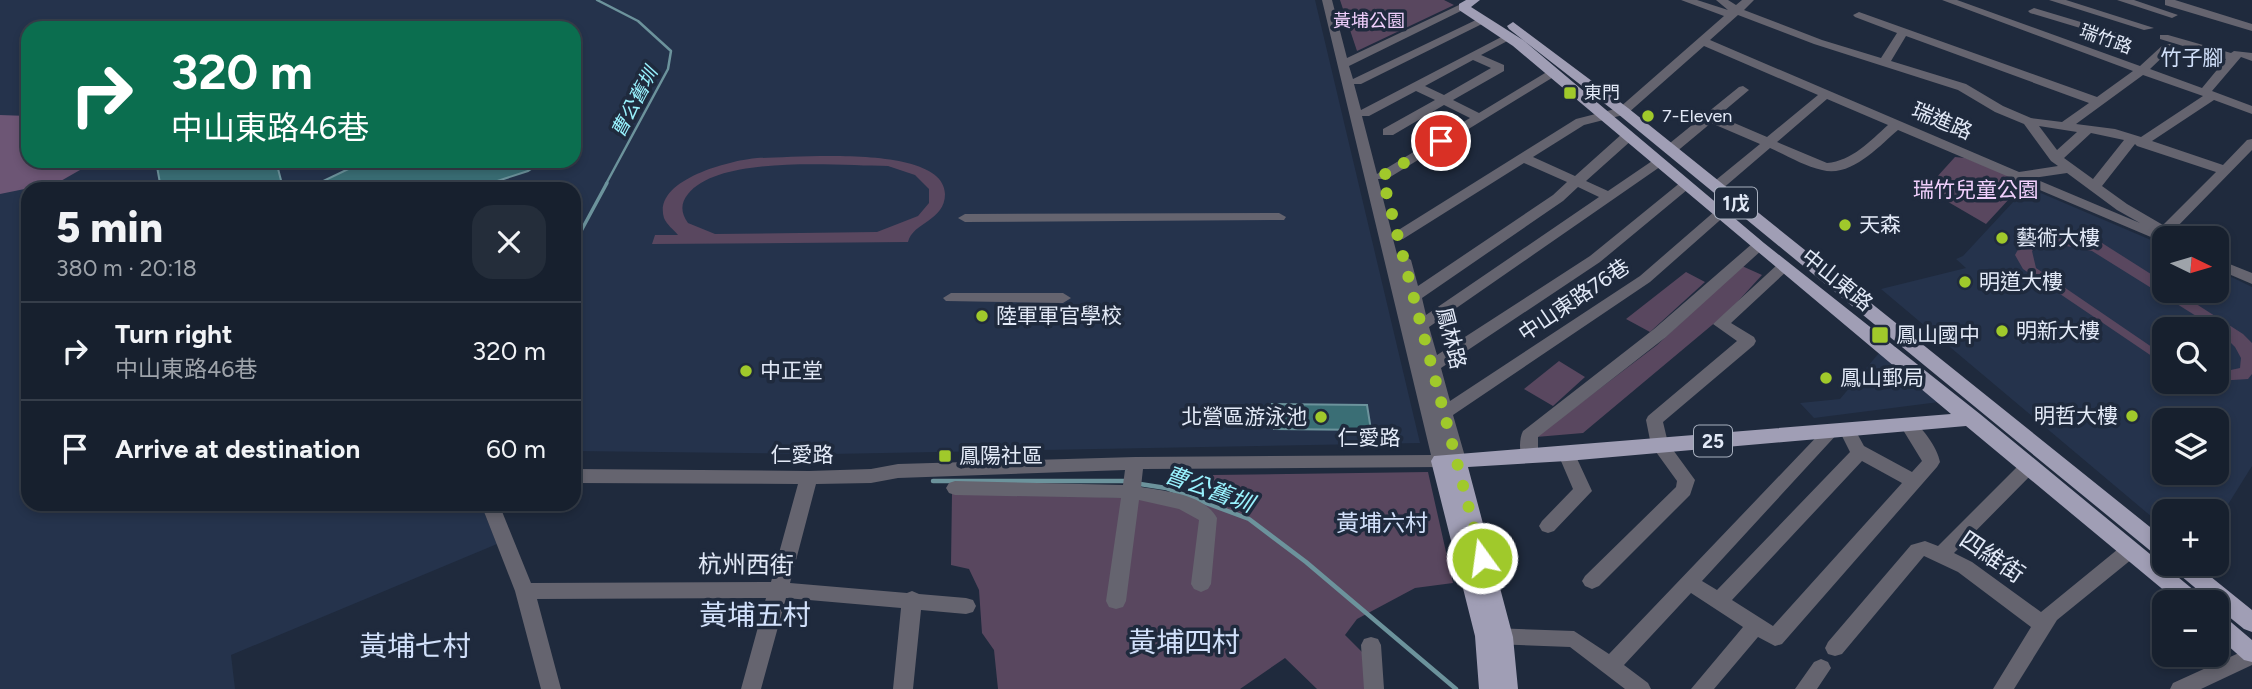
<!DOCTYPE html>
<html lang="en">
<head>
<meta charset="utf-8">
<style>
	body { margin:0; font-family:Figtree,"Noto Sans TC",sans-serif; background:#242d3a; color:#f1f3f6; height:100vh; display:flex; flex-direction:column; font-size:26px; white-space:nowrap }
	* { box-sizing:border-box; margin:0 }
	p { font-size:23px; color:#9ea3aa }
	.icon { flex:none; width:38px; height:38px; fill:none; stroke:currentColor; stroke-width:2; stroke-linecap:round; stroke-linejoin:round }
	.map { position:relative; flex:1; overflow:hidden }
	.sheet { position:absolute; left:21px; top:182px; width:560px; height:329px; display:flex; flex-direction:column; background:#17202e; border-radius:21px; box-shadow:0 4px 10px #0003,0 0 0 2px #363e4a }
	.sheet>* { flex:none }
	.top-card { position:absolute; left:21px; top:21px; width:560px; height:147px; border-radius:21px; box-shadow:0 4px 10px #0003,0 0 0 2px #363e4a; background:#0b6e4f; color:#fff; overflow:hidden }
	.needle { width:46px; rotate:95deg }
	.controls { position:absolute; left:2152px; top:226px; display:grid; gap:14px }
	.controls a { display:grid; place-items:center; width:77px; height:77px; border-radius:14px; background:#17202e; box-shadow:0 4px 10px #0003,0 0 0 2px #363e4a; font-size:35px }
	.pin { position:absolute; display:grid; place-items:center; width:60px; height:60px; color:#fff; margin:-30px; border:4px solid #fff; border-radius:50%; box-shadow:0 2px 7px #0007 }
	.me { position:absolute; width:77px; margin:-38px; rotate:346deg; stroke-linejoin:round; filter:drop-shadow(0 0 5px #0008) }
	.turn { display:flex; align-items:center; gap:24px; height:147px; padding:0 35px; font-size:32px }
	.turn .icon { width:91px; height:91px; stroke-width:2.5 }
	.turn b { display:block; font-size:49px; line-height:60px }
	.round { display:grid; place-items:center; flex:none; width:74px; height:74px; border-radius:21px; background:#242d3a }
	.overview { display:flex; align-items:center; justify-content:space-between; height:119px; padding:0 35px }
	h1 { font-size:42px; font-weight:800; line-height:52px }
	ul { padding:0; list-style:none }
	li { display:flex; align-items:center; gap:21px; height:98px; padding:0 35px; border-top:2px solid #363e4a }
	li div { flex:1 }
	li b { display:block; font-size:26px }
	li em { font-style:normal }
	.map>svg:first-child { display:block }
	.built { fill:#25334c; fill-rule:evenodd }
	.green { fill:#59475f; fill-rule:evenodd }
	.forest { fill:#6d5675 }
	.water { fill:#3a6e75; stroke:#6c939c; stroke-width:2 }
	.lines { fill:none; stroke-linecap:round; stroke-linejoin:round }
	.stream-far2 { stroke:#6c939c; stroke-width:2.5 }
	.stream-far1 { stroke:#6c939c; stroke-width:3.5 }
	.stream { stroke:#6c939c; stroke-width:4.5 }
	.minor { fill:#65646f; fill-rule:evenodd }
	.major { fill:#a09eb5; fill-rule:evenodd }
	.route { stroke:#a0c92b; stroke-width:12; stroke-dasharray:0 21.6 }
	.poi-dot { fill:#a0c92b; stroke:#1f2a3d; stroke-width:2.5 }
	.labels { text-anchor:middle; stroke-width:7; stroke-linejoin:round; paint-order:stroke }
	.far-park-label { font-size:18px; fill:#f0cffc; stroke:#1f2a3d }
	.far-street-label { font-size:18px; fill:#e2e9f7; stroke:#1f2a3d }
	.far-poi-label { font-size:18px; fill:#e2e9f7; stroke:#1f2a3d; text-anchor:start }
	.far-water-label { font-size:19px; font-style:italic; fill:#99f2fe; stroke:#1f2a3d }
	.shield { fill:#1f2a3d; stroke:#a8b0bf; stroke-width:2 }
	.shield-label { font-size:19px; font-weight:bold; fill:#e2e9f7 }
	.far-quarter-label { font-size:21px; fill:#d2e1fb; stroke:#1f2a3d }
	.street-label { font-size:21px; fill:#e2e9f7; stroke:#1f2a3d }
	.park-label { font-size:21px; fill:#f0cffc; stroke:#1f2a3d }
	.poi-label { font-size:21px; fill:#e2e9f7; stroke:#1f2a3d; text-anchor:start }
	.water-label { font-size:23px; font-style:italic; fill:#99f2fe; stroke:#1f2a3d }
	.neighbourhood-label { font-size:23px; fill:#d2e1fb; stroke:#1f2a3d }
	.near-street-label { font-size:24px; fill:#e2e9f7; stroke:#1f2a3d }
	.near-neighbourhood-label { font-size:28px; fill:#d2e1fb; stroke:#1f2a3d }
</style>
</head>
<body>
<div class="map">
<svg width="2252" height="689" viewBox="0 0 2252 689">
	<rect width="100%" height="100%" fill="#1f2a3d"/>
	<path class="built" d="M0,0H1315L1420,443L830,454L574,451V189H28V504H481L497,544L231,655L235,689H0ZM28,28H574V161H28Z
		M2027,187L2165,246V290H2217V270L2252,287V466L2217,522V511H2165V528L1881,289L1966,268L1956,259L1963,256ZM2165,329H2217V382H2165ZM2165,420H2217V472H2165Z
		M1879,353L1939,402L1814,418L1800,403L1840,399Z"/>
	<path class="green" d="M1340,0H1444L1454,5L1357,51Z
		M1955,157L1965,158L2016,178L2022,185L1986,224L1926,189Z
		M757,158C792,158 944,143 945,194C945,221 913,222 908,242L652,244L655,235H678C673,229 667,225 664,218C652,179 733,160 757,158ZM888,166L915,175L929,189V203L918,216L877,232L715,234L688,223C681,213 680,204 688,194C720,154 840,166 888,166Z
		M2050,233L2102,243L2165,283V290L2176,291L2243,334L2252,343V374L2248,379L2217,381V373L2240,368L2241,358L2235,347L2217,329L2092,251L2051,243L2040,244L2032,251L2036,268L2165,356V365L2023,269L2015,255C2023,239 2033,235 2050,233Z
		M1742,266L1762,275L1730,310L1583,433L1536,437L1657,345Z
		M1686,272L1705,282L1650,332L1626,319Z
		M1559,361L1585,377L1553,406L1524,389Z
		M1428,472L1453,583L1415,588L1357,619L1345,635L1365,655L1367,689H1317L1285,658L1240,689H998L994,650L982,633L979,590L969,569L951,565L952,493L1211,500L1213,475Z"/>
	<path class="forest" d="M0,115L28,116V161L94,162L59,182L0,194Z"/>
	<path class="water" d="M156,161H276L282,184L290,189L315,185L365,161H543L528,171L473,189H161Z
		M1272,404L1367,405L1371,430L1274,429Z"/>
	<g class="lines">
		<path class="stream-far2" d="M597,0L638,21L671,51L668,69L606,184"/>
		<path class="stream-far1" d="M574,244L607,183"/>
		<path class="stream" d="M933,481H1125
			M1140,484L1166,488L1249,519L1306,562L1456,689"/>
		<path class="minor" d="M1322,0H1332L1347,58L1459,5L1469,7L1349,66L1353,79L1480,18L1490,20L1361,84H1354L1361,110L1509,33L1513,34V38L1481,55L1504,65V71L1453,100L1479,113L1550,70H1558L1560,73L1387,179H1378L1392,234L1576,119L1619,108L1724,16L1681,0H1697L1728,10L1716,0H1728L1736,5L1742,0H1754L1744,10L1822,40L1881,58L1897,33L1855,17L1853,15L1859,12L2097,97L2133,71L1942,0H1957L2140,66L2164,44H2172V48L2150,69L2202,88L2226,59L2160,39V35H2168L2231,53L2234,51L2252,53V61L2241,57L2212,91L2252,106V114L2214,100L2152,141L2223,165L2247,140L2252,139V150L2173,231L2183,238H2165V243L1898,130C1879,146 1851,178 1822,170C1804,166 1786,155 1770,148L1721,190L1716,191L1709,187L1711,184L1760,144L1711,123L1675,153H1665V147L1739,87L1743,86L1749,90L1718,116L1767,137L1818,95L1704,46L1627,114L1584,125L1533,157L1575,176L1623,133H1633V139L1586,181L1608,191L1655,159L1660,158L1667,162L1429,327L1437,355L1590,256L1681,182L1686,181L1693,185L1600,262L1441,368L1450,401L1640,276L1715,211H1725L1727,214L1650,282L1453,415L1466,460L1463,465L1457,466L1449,462L1441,467L1143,469L1141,487C1165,491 1204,494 1217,518L1211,584L1208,589L1201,592L1194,589L1191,584L1199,520L1179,509L1139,500L1126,601L1123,607L1116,609L1109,607L1106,601L1121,498L955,495L949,493L946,488L949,483L955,481L1123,485L1125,470L898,478L871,483L816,484L790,583L907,593L912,591L919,594L966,598L973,600L976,606L973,612L966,614L921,610L913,689H893L901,608L786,598L761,689H741L766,598L537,599L561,689H541L515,591L481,504H499L531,583L771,582L798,484L574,483V469L809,471L871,469L898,464L1135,457L1431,455ZM1738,15L1814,44L1958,90L1995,112L2024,124L2051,161L2058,166L2019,172L1710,40ZM1906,36L2089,103L2062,122L2031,118L2003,106L1966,84L1891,61ZM1473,60L1491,68L1444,95L1425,86ZM2143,75L2203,96L2141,137L2115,129L2076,124ZM1416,91L1435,100L1383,129V135H1393L1444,105L1470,118L1377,174L1362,116H1369ZM1827,99L1888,125C1870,141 1852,161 1827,163L1777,142ZM2039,126L2077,132L2057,150ZM2091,133L2124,140L2093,179L2064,158ZM2135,144L2137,146L2216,172L2163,225L2127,204L2102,186ZM1524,163L1567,182L1553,195L1418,286L1411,260L1404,255L1398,258L1393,239H1403ZM2067,173L2117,210L2140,223L2033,178ZM1578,187L1599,197L1426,315L1422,298L1563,201Z
			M2049,0H2066L2154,28L2144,30Z
			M2117,0H2134L2178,15L2172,18Z
			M2165,0H2175L2252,24V31L2165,5Z
			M2034,8L2124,35L2126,37L2120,40L2030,13L2028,11Z
			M1279,213L1286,217L1284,220L965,222L958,218L965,214Z
			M1758,242L1763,243L1765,246L1763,249L1666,337L1538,437V456L1535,460H1523C1519,453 1519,438 1523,431L1654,329L1753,243Z
			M2217,259L2252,273V284L2217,269Z
			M1783,262L1790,267L1788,270L1731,323L1754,337L1756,341L1754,345L1663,422L1668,443L1695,480L1690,495L1599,586L1592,589L1585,586L1582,581L1585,576L1676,487L1677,481L1651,445L1646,420L1648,416L1737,341L1713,324L1778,264Z
			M951,293H1063L1071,298L1063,303L946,301L943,298Z
			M1908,419C1921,423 1938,449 1940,462L1937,467L1782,644L1775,646L1758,637L1714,689H1691L1743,627L1691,593L1624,665L1648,683L1651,689H1625L1570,647L1492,644L1485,642L1482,636L1485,630L1492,628L1574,631L1609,654L1825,428H1837L1839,432L1702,581L1717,590L1850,452L1839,430L1841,426H1853L1864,446L1912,472L1922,461L1900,425L1902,421ZM1862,461L1902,483L1773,626L1732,600Z
			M1567,448L1573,450L1592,491L1554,531L1548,533L1542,531L1539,526L1542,521L1573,489L1558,454L1561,450Z
			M2028,461L2034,462L2037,467L2034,472L1954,553L1972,562L2041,612L2123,545L2130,543L2137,545L2139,550L2137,555L2057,620L2014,689H1993L2031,627L1958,572L1924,556L1842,654L1835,656L1828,654L1825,648L1828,642L1911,545L1925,541L1938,546L2022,462Z
			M1371,637L1378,639L1381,645L1384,689H1364L1361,645L1364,639Z
			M2252,647V665L2201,689H2170L2173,683Z
			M1821,659L1828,662L1831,668L1817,689H1795L1814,662Z"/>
		<path class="major" d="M1466,0H1480L1471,7L1523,40L1764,243L1980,414L2201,596L2204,602H2178L1966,426L1567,461L1468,467L1513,637L1518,689H1479L1475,636L1431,461L1434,456L1951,414L1513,46L1459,10V4Z
			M1513,22L1628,108L2165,539V559L2158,557L1618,114L1509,29L1507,26Z
			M2171,564H2195L2252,610V632L2244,629L2217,607V602H2212L2174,570Z
			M2217,614L2225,617L2252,640V662L2244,660L2217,636Z"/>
	</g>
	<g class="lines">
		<path class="route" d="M1441,141L1382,176L1482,558"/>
	</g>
	<g class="poi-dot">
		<rect x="1563" y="86" width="14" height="14" rx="3.5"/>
		<circle cx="1648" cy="116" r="7"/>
		<circle cx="1845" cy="225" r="7"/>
		<circle cx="2002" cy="238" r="7"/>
		<circle cx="1965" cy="282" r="7"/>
		<circle cx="982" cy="316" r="7"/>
		<circle cx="2002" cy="331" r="7"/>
		<rect x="1871" y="326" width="18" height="18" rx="3.5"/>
		<circle cx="746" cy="371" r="7"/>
		<circle cx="1826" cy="378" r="7"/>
		<circle cx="2132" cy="416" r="7"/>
		<circle cx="1321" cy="417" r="7"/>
		<rect x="938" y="449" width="14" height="14" rx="3.5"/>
	</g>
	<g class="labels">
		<g class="far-park-label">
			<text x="1369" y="27">黃埔公園</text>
		</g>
		<g class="far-street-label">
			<text transform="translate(2106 39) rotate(20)" y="6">瑞竹路</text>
		</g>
		<g class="far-poi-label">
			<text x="1584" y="99">東門</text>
			<text x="1662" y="122">7-Eleven</text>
		</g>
		<g class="far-water-label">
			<text transform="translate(634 102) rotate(-62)" y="7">曹公舊圳</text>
		</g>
		<g class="shield">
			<rect x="1715" y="187.5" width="42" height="31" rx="5"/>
			<rect x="1694" y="425.5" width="38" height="31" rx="5"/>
		</g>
		<g class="shield-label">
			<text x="1736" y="210">1戊</text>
			<text x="1713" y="448">25</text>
		</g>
		<g class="far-quarter-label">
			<text x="2192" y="65">竹子腳</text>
		</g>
		<g class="street-label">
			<text transform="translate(1942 121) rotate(23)" y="7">瑞進路</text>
			<text transform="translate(1837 280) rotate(39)" y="7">中山東路</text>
			<text transform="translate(1574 300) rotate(-34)" y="7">中山東路76巷</text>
			<text transform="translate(1451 338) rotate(76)" y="7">鳳林路</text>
			<text x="1369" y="445">仁愛路</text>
			<text x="802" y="462">仁愛路</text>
		</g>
		<g class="park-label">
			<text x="1976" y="197">瑞竹兒童公園</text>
		</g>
		<g class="poi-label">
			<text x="1859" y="232">天森</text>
			<text x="2016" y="245">藝術大樓</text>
			<text x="1979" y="289">明道大樓</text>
			<text x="996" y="323">陸軍軍官學校</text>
			<text x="2016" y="338">明新大樓</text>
			<text x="1896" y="342">鳳山國中</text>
			<text x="760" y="378">中正堂</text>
			<text x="1840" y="385">鳳山郵局</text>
			<text x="2118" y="423" text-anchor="end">明哲大樓</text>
			<text x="1307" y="424" text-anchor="end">北營區游泳池</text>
			<text x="959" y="463">鳳陽社區</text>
		</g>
		<g class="water-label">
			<text transform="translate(1209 489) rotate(20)" y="8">曹公舊圳</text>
		</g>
		<g class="neighbourhood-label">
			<text x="1382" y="531">黃埔六村</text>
		</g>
		<g class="near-street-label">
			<text transform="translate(1992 557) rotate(34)" y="8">四維街</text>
			<text transform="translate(746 565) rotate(1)" y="8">杭州西街</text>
		</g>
		<g class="near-neighbourhood-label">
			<text x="755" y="625">黃埔五村</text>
			<text x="1184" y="652">黃埔四村</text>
			<text x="415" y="656">黃埔七村</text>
		</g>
	</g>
</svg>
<div class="controls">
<a><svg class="needle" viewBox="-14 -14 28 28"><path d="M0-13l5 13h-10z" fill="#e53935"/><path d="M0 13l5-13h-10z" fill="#9ea3aa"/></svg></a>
<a><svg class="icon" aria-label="search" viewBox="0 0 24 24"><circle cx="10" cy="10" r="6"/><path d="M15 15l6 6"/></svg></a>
<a><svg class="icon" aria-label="layers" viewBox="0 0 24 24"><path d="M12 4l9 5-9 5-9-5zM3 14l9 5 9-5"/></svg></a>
<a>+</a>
<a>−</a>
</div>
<div class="pin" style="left:1441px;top:141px;background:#d93025"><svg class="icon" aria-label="arrive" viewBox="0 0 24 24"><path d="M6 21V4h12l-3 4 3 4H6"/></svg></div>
<svg class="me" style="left:1482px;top:558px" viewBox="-20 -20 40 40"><circle r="17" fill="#a0c92b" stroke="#fff" stroke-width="3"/><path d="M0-11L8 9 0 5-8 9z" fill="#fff"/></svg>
<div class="top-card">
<div class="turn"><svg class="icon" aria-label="right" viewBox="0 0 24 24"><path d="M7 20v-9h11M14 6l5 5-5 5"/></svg><div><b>320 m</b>中山東路46巷</div></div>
</div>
<section class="sheet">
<div class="overview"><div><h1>5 min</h1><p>380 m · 20:18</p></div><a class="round"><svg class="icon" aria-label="close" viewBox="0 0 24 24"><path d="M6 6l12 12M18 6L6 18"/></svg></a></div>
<ul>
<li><svg class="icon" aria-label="right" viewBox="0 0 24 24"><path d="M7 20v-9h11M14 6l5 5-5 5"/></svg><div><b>Turn right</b><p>中山東路46巷</p></div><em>320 m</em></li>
<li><svg class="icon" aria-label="arrive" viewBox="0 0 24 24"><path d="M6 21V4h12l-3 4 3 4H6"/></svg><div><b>Arrive at destination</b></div><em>60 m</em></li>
</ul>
</section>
</div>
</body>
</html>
